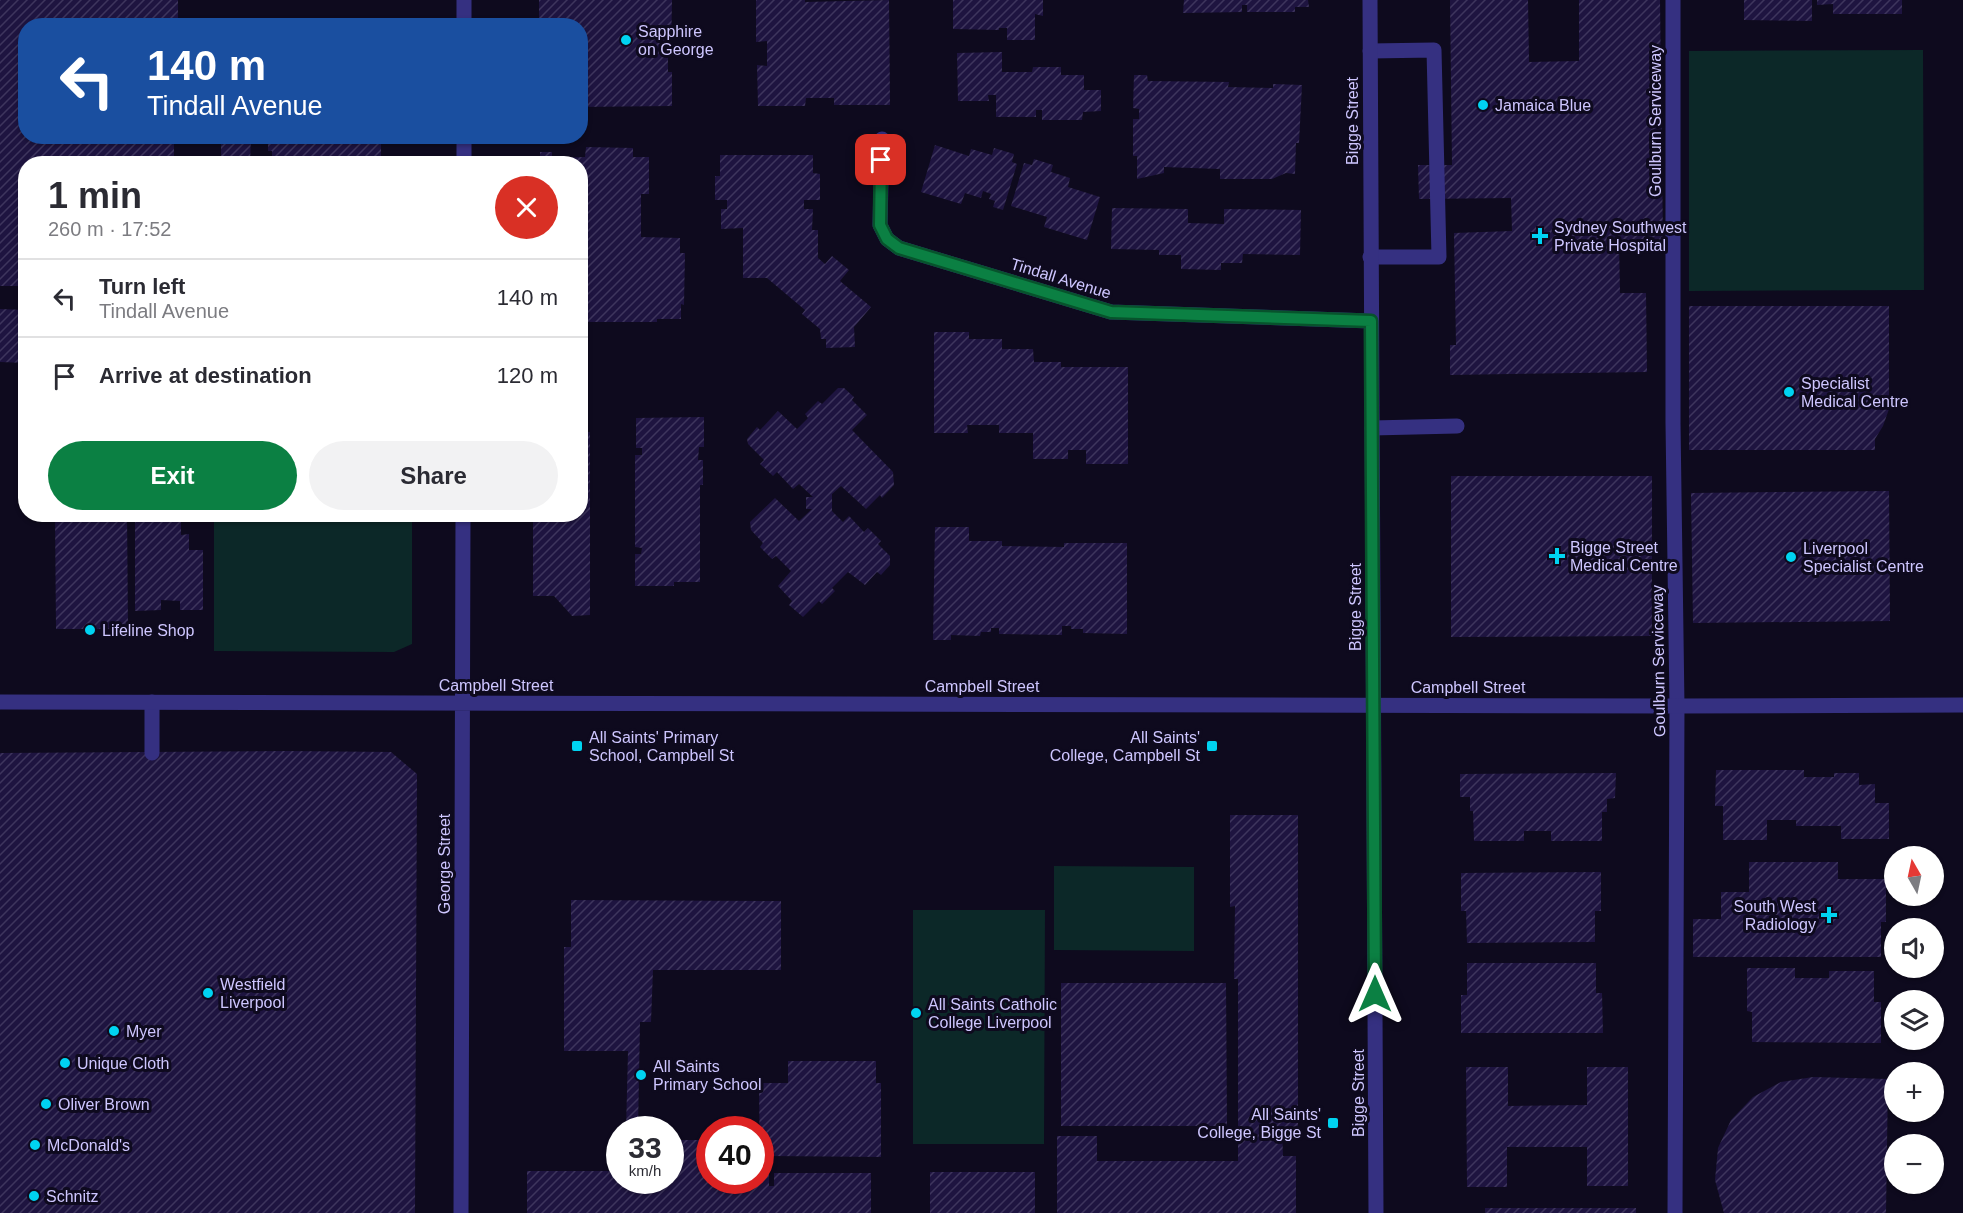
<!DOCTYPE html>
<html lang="en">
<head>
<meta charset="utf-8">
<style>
	body { margin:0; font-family:Arial,sans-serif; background:#f2f2f3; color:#2b2b33; height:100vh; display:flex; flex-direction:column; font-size:22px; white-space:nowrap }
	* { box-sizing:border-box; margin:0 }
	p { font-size:20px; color:#7c7c81 }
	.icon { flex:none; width:33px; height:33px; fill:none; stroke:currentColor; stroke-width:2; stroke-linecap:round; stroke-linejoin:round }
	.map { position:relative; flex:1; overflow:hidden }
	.drawer { position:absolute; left:18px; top:156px; width:570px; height:366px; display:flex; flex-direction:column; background:#fff; border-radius:24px; box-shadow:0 2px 4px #0004 }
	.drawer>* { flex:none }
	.top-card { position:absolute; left:18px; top:18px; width:570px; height:126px; border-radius:24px; box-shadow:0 2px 4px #0004; background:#1a4fa0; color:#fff; overflow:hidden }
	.needle { width:39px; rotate:351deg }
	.tools { position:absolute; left:1884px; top:846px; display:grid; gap:12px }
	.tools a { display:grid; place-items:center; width:60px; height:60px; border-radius:50%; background:#fff; box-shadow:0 2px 4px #0004; font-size:30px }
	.speed { position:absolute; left:606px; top:1116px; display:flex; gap:12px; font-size:30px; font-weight:700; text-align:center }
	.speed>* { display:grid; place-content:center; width:78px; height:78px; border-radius:50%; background:#fff; box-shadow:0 2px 4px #0004; line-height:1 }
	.speed small { font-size:15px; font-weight:400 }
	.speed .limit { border:9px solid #d22; background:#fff; color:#111 }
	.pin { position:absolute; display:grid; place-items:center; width:51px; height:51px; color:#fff; margin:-26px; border-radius:12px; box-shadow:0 3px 9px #0006 }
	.me { position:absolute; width:66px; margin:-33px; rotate:0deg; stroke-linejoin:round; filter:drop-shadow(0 0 4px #0008) }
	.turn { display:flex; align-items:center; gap:21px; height:126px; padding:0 30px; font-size:27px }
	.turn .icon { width:78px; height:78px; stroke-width:2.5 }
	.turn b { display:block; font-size:42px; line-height:51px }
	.round { display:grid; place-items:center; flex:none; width:63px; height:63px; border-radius:32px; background:#f2f2f3 }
	.head { display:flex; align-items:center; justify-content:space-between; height:102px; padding:0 30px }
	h1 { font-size:36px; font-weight:700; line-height:45px }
	.button { display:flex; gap:12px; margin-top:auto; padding:12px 30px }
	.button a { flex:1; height:69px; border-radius:36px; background:#0b8043; color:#fff; font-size:24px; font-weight:700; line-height:69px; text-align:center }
	.button a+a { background:#f2f2f3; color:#2b2b33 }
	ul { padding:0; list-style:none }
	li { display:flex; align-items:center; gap:18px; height:78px; padding:0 30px; border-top:2px solid #e1e1e2 }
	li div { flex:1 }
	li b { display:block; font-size:22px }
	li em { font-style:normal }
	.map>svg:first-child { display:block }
	.grass { fill:#0c2828 }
	.building { fill:url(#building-hatch) }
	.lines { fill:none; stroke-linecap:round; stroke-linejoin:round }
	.service { stroke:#353081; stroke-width:15 }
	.minor { stroke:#353081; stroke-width:15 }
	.tertiary { stroke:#353081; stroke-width:15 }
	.route-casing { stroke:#07532c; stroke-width:15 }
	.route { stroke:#0b8043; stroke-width:10 }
	.poi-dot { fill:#00d3f1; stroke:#0e0a1e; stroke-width:2 }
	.labels { text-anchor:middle; stroke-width:6; stroke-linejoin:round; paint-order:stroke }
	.poi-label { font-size:16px; fill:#cec6ff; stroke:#0e0a1e; text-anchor:start }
	.street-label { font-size:16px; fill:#cec6ff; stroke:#0e0a1e }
</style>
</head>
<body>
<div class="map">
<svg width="1963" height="1213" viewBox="0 0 1963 1213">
	<defs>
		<pattern id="building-hatch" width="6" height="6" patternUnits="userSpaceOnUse" patternTransform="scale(1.5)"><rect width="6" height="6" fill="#1e1440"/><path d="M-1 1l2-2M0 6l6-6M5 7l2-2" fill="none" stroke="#3e355d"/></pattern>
	</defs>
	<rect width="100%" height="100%" fill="#0e0a1e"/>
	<path class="grass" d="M1923,50L1924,290L1689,291V51Z
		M214,515H412V644L394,652L214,651Z
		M1054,866L1194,867V951L1054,950Z
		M913,910H1045L1044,1144H913Z"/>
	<path class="building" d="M0,0H178V23L174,22V26H26V136H174V164H26V286H0Z
		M539,0H672L671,54H668V72H672V106L580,107V26H539Z
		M756,0H805V2L889,0L890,105H834V98H806L805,106H758L757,65L767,66V41L756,42Z
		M953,0H1043V16L1035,14V40H1007V28H999V30L953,29Z
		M1184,0H1308L1309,7H1295V12H1247V5H1242V12L1183,13Z
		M1450,0H1528L1529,62L1579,61V0H1660L1663,241L1619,242L1620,293H1646L1647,372L1450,375V345H1456L1454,233L1512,231L1511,198L1419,199L1418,165H1452Z
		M1744,0H1812V21L1744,20Z
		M1817,0H1902V14H1833V4L1817,5Z
		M269,18L381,19V26H268Z
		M1002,52V72H1032L1033,67H1061V75H1084V90H1101V111L1083,112L1082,120H1042V110H1036V117H996V95H988L989,101H958L957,53Z
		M1134,75H1147L1148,81L1229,82L1228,87L1273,88V84L1302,85L1299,143H1296L1295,174L1286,173L1272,179H1220V169L1164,167V173L1137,179V156H1133V119H1139V109L1133,108Z
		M221,136H251L250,164H221Z
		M268,136H381V164H272V151H268Z
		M935,145L969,156L971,149L992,155L994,148L1014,154L1012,162L1017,164L1003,210L993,207L995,201L989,199L991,194L983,191L981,198L965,193L961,204L921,192Z
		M586,147L633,148V157H649V194H641V237L680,238V253H685L684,305L681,304V319H657V322H580V164H540V152H552V158L585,157Z
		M720,155H813V173L820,174V200H804V209H813L812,230H818V258L825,264L832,256L849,270L840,281L871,307L854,327L855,347L826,348V339H821L820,329L802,314L805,310L767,278H743V228L721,229V209H727V200H715V176H720Z
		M1034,159L1053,165L1051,172L1070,178L1068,187L1100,197L1087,240L1044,227L1047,217L1011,206L1024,163L1032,165Z
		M1112,208L1188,209V223L1224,224V209L1301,210L1300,255L1243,254L1242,263H1221V270L1181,269V255H1159V250L1111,249Z
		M1689,306H1889V409L1883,426L1875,439V450H1689Z
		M0,309L26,310V363L0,362Z
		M934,332H969V339H1002V349H1033L1034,362H1061V367H1128V464H1086V450H1068V459H1033V433H999V425H967L968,433H934Z
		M838,388H844L854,397L852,400L867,415L852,430L893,472L894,485L882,498L880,495L866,509L841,486L832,494V511L843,522L849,516L864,532L868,528L881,541L878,544L890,556V565L881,575L877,572L865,585L848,572L832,588L835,591L822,604L819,601L803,617L789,605L792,601L778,586L791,571L776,556L772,559L760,547L763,543L751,530L750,522L775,498L799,521L812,509H806V497H813L799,484L793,489L777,472L773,476L760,464L764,460L748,444L747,439L757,427L760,430L778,411L797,429L808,418L805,414L818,401L822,404Z
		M704,417V447H699L698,460H703V485H700V582H674V586H635V554H641L642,548L635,547V455H642V448H636V418Z
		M580,432H590V615L572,616L554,596H533V514H580Z
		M1451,476H1652V636L1451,637Z
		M1889,491L1890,621L1693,623L1691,493Z
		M55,514H127L128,629H56Z
		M135,520H181V535L189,534V550H203V610H180V601L161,600V610L135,611Z
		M935,527H969V541H1002V546L1064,547V543H1127V634L1083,633V629H1071V626H1062V635L999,634V628H991V632H981L980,636L951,635V640H933Z
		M287,751L391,752L417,774L415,1213H0V753Z
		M1716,770H1804V777H1834V773H1859V785L1875,784V803H1889V839H1841V826H1796V820H1767V840H1723V806H1715Z
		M1616,773L1615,798L1607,799V812H1602V841H1551V831H1524V841H1474L1473,811H1470V797H1460V774Z
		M1230,815H1298V1129H1282L1283,1156H1296V1213H1057V1136H1097V1161H1238V979H1234L1235,906L1230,907Z
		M1749,862H1838V879H1886V922H1881V957H1693V919H1721V892H1749Z
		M1601,872V911H1595V942L1467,943L1466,911H1461V873Z
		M571,900L781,901V970H653L651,1022H640L638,1130H626L628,1051H564V947H571Z
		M1467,963H1596V993H1602L1603,1033H1461V995H1467Z
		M1747,968H1795V978H1829V971H1874V1002H1881V1043L1752,1042V1012L1747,1011Z
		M1061,983H1226L1227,1126H1061Z
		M788,1061H876V1083H881V1157L769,1156V1186H774V1173H871V1213H527V1171H620V1180H626V1184H651V1180H670V1140H710V1180H760L759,1083H788Z
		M1466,1067H1508V1106L1587,1105V1067H1628V1186H1587V1147H1507V1187H1467Z
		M1813,1077L1888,1079L1886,1213H1724L1715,1180L1718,1148L1731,1120L1753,1097L1781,1082Z
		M930,1172H1035V1213H930Z
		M1485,1208H1636V1213H1485Z"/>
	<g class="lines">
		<path class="service" d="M1673,0V423L1677,706L1675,1213
			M1370,51L1434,50L1439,257H1370
			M1372,428L1457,426
			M152,702V753"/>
		<path class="minor" d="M464,26V0
			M882,139L880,225L887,239L899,248L1111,312L1371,321
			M464,164V136
			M0,702L1677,706L1963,705
			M461,1213L463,514"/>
		<path class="tertiary" d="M1370,0L1376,1213"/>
	</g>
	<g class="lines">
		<defs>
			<path id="route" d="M881,160L880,225L887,239L899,248L1111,312L1371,321L1375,994"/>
		</defs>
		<use href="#route" class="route-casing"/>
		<use href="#route" class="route"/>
	</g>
	<g class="poi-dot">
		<circle cx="626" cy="40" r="6"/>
		<circle cx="1483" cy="105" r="6"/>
		<path d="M1537 227h6v6h6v6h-6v6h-6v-6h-6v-6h6z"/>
		<circle cx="1789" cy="392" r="6"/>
		<path d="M1554 547h6v6h6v6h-6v6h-6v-6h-6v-6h6z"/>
		<circle cx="1791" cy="557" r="6"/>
		<circle cx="90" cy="630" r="6"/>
		<rect x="571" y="740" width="12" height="12" rx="3"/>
		<rect x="1206" y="740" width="12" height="12" rx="3"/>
		<path d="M1826 906h6v6h6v6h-6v6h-6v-6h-6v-6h6z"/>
		<circle cx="208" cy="993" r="6"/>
		<circle cx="916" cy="1013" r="6"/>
		<circle cx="114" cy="1031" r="6"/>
		<circle cx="65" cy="1063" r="6"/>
		<circle cx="641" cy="1075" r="6"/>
		<circle cx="46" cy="1104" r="6"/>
		<rect x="1327" y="1117" width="12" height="12" rx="3"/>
		<circle cx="35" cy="1145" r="6"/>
		<circle cx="34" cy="1196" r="6"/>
	</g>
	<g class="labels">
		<g class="poi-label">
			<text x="638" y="37">Sapphire<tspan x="638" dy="18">on George</tspan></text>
			<text x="1495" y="111">Jamaica Blue</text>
			<text x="1554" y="233">Sydney Southwest<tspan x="1554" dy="18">Private Hospital</tspan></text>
			<text x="1801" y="389">Specialist<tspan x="1801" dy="18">Medical Centre</tspan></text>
			<text x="1570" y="553">Bigge Street<tspan x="1570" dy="18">Medical Centre</tspan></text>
			<text x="1803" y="554">Liverpool<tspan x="1803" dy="18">Specialist Centre</tspan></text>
			<text x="102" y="636">Lifeline Shop</text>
			<text x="589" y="743">All Saints' Primary<tspan x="589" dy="18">School, Campbell St</tspan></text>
			<text x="1200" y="743" text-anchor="end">All Saints'<tspan x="1200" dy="18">College, Campbell St</tspan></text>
			<text x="1816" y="912" text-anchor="end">South West<tspan x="1816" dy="18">Radiology</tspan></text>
			<text x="220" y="990">Westfield<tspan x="220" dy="18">Liverpool</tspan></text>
			<text x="928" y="1010">All Saints Catholic<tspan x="928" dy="18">College Liverpool</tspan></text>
			<text x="126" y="1037">Myer</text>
			<text x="77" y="1069">Unique Cloth</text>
			<text x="653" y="1072">All Saints<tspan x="653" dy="18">Primary School</tspan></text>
			<text x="58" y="1110">Oliver Brown</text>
			<text x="1321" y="1120" text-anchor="end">All Saints'<tspan x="1321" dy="18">College, Bigge St</tspan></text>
			<text x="47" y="1151">McDonald's</text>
			<text x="46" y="1202">Schnitz</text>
		</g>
		<g class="street-label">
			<text transform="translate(1352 121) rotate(-90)" y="6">Bigge Street</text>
			<text transform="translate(1655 121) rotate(-90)" y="6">Goulburn Serviceway</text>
			<text transform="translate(1061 278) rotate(17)" y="6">Tindall Avenue</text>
			<text transform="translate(1355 607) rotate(-90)" y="6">Bigge Street</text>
			<text transform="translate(1658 661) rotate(-91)" y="6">Goulburn Serviceway</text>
			<text x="496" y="691">Campbell Street</text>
			<text x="982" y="692">Campbell Street</text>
			<text x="1468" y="693">Campbell Street</text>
			<text transform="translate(444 864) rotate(-90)" y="6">George Street</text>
			<text transform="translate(1358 1093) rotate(-90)" y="6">Bigge Street</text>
		</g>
	</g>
</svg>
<div class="tools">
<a><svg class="needle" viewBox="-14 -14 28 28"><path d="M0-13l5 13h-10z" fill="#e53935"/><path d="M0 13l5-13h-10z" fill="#7c7c81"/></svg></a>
<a><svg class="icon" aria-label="sound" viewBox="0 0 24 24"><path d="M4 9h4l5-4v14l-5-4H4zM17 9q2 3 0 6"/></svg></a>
<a><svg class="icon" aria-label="layers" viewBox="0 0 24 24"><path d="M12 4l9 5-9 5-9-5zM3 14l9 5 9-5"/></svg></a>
<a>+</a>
<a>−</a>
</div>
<div class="speed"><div>33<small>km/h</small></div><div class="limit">40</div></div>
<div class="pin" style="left:881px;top:160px;background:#d93025"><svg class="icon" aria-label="arrive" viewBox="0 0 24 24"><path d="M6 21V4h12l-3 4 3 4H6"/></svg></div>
<svg class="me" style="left:1375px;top:994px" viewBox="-20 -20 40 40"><path d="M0-17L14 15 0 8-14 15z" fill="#0b8043" stroke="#fff" stroke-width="4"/></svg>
<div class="top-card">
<div class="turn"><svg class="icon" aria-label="left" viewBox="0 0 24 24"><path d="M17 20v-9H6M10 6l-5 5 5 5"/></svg><div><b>140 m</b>Tindall Avenue</div></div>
</div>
<section class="drawer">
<div class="head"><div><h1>1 min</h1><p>260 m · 17:52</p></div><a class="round" style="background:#d93025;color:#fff"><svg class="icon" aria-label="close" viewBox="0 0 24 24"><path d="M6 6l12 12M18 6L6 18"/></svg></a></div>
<ul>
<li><svg class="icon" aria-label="left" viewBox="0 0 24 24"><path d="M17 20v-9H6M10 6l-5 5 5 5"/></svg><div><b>Turn left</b><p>Tindall Avenue</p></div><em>140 m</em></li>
<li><svg class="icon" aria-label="arrive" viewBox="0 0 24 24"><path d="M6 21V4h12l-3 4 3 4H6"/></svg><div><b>Arrive at destination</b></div><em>120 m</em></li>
</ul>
<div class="button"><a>Exit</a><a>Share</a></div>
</section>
</div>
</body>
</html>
